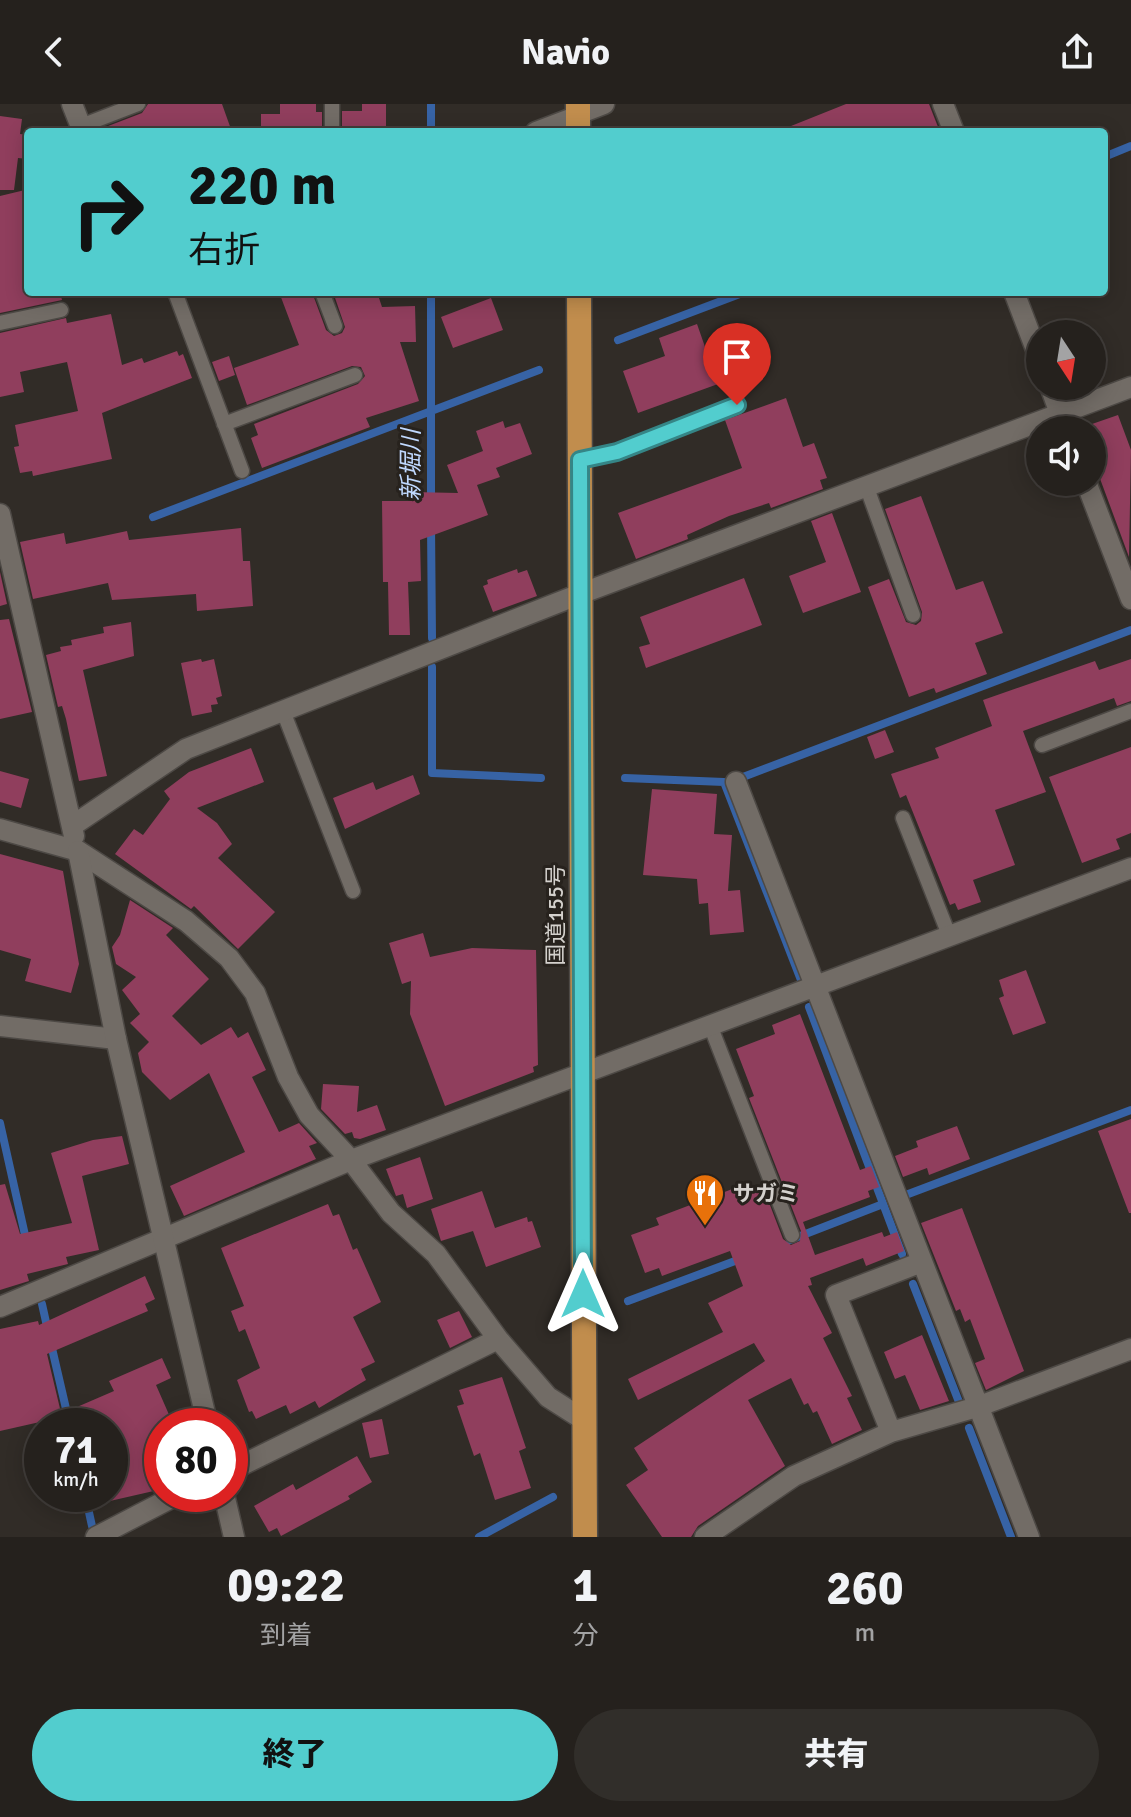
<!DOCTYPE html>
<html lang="ja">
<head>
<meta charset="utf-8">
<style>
	body { margin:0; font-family:Signika,"Noto Sans JP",sans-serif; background:#312e2a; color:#f1f3f6; height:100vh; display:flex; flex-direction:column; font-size:30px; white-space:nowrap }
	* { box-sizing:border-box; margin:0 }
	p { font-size:26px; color:#a3a3a4 }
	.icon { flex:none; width:44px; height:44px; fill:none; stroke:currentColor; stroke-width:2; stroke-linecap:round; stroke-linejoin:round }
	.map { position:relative; height:1433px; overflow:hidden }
	.details { display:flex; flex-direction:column; background:#25211d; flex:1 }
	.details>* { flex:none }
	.hud { position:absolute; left:24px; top:24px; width:1084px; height:168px; border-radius:8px; box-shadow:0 4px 20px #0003,0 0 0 2px #423e3b; background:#52cdce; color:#111; overflow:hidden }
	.needle { width:52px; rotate:168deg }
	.buttons { position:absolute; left:1026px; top:216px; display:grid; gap:16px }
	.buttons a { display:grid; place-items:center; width:80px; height:80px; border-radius:50%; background:#25211d; box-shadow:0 4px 20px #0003,0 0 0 2px #423e3b; font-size:40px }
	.speed { position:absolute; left:24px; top:1304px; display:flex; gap:16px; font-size:40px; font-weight:700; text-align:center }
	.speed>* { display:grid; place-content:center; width:104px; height:104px; border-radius:50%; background:#25211d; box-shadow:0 4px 20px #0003,0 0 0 2px #423e3b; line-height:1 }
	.speed small { font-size:20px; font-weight:400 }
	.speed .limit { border:12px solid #d22; background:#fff; color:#111 }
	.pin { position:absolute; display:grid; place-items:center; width:68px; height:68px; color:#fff; margin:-82px -34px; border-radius:50% 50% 50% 0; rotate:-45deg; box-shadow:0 0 8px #0007 }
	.pin .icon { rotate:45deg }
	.me { position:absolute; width:88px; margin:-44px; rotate:0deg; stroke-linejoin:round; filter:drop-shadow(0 0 6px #0008) }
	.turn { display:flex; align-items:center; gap:28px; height:168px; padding:0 32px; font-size:36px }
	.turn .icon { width:104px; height:104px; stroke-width:2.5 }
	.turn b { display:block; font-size:56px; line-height:68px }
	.eta { display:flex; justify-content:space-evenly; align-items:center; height:136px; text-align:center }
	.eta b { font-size:48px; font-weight:800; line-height:56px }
	.cta { display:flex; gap:16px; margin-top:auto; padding:16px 32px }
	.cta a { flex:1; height:92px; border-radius:48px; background:#52cdce; color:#111; font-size:32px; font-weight:800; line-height:92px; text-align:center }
	.cta a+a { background:#312e2a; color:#f1f3f6 }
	header { display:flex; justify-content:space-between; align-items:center; height:104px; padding:0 32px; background:#25211d; font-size:36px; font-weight:800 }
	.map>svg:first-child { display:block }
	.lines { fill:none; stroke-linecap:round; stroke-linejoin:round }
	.stream { stroke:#3763a5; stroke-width:8 }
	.building { fill:#903e5d }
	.lane-casing { stroke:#4d4945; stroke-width:17 }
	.street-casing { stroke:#4d4945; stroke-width:23 }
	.secondary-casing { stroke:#4d4945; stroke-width:23 }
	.highway-casing { stroke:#4d4945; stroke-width:27 }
	.lane { stroke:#726c66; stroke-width:14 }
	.street { stroke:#726c66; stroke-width:20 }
	.secondary { stroke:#726c66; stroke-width:20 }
	.highway { stroke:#c18d4d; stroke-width:24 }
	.route-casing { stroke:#358586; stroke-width:20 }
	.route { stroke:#52cdce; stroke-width:14 }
	.labels { text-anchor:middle; stroke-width:6; stroke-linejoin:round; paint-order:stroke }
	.street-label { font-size:22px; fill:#d4d1cd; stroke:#27221d }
	.poi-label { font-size:22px; font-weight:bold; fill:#d4d1cd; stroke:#27221d; text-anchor:start }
	.water-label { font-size:24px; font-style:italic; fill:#c0d9ff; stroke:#27221d }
</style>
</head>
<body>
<header><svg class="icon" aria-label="back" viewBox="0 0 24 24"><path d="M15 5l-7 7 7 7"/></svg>Navio<svg class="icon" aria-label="share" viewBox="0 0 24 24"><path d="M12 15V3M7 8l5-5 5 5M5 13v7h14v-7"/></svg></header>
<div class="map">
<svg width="1131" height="1433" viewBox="0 0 1131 1433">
	<rect width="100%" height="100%" fill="#312c27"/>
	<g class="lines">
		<path class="stream" d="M431,28V0
			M1104,53L1131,42
			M618,236L745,188
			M431,399V188
			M153,413L539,266
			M431,421L432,534
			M432,563V669L541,674
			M743,673L1131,526
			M625,674L724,678L801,876
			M809,903L902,1150
			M0,1019L27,1140
			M903,1092L1131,1006
			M790,1136L883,1100
			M913,1180L959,1298
			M628,1197L743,1154
			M42,1200L48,1227
			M51,1240L70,1322
			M969,1324L1011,1433
			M85,1390L92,1422
			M479,1433L553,1393"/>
	</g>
	<path class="building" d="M148,0H222L232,28H104L103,24L142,9Z
		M280,0H316V8H322V28H261V10H280Z
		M362,0H386V28H342V7H362Z
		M846,0H929L940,28H776Z
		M0,12L22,15L20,30L28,31V55L18,54L14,86H0Z
		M25,86L28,188H60L62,196L0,209V92Z
		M279,188H312L326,226L334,232L342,229L345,223L333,188H377L382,203L415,202L416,238H400L419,297L366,314L370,323L262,364L251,334L258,331L254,320L358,280L365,272L361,263L352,262L247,301L234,264L299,241Z
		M491,194L503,226L453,244L441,213Z
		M111,210L122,261L142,254L144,259L177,247L179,252L183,250L192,274L102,309L112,355L33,372L32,367L20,369L14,343L19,342L15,321L78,307L67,258L20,268L24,288L0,293V229L66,214L67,219Z
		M697,220L718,280L638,309L623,267L665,252L659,234Z
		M229,252L235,271L219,277L212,258Z
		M786,294L803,343L814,339L827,374L820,376L823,385L771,404L769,399L729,412L687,431L688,435L636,455L618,409L742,364L725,316Z
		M1118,311L1131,346L1129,453L1092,353V320Z
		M503,317L505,324L520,319L532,350L496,364L500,373L477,381L488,411L420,436L421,477L408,478L410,531H389L388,478H383L382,397H412V388L458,389L447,361L483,347L476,327Z
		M921,392L956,486L983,477L1003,529L975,539L987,570L936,589L934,584L909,593L868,483L889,475L906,518L916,521L921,517L922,508L885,405Z
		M832,409L861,488L803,509L789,472L826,458L811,417Z
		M241,424L243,457H250L253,502L197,507L196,490L112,496L108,479L33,495L20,438L64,429L66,440L127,427L129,436Z
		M517,465L518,469L527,466L537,492L493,508L483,482L488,480L487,476Z
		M0,468L7,500L0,502Z
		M744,474L762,521L646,564L639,543L650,540L640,513Z
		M9,515L32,608L0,615V516Z
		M131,518L134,552L83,566L107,672L79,677L66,615L62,602L58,603L46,551L61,547L60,543L72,541L71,536L104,529L103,523Z
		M201,555L202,558L214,555L222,592L216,594L218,600L211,601L212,608L192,612L181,559Z
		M1131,555V597L1117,602L1114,594L1023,627L1046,688L995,706L1015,761L973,776L981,798L958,806L955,799L950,801L906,691L900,694L891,670L939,654L935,644L992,622L983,596L1095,557L1099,566Z
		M885,626L894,648L875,655L867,633Z
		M1131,643V729L1116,735L1120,745L1082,759L1049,673Z
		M251,644L264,678L197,704L217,719L232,740L218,754L275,808L238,845L194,802L191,805L115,750L134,725L143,731L170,695L164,687L189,668Z
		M0,667L29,675L21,704L0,698Z
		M413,671L420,690L345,725L333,694L373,678L376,686Z
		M652,685L717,690L714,730L732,731L728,787L740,786L744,828L710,831L708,799L699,800L697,775L643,771Z
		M0,750L63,767L79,860L71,889L25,877L31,855L0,846Z
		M130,796L173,824L166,831L209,875L172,912L201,941L231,923L238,934L248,928L266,966L252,973L279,1028L299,1019L317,1039L309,1042L316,1055L184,1112L170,1082L245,1048L209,969L170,996L142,968L138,949L149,938L130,919L140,910L122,886L136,873L116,860L112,843L120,831Z
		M423,829L430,853L472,844L536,846L538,961L533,963L534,968L445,1002L410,910L411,877L402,880L389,839Z
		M1026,866L1046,919L1013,931L999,894L1004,892L999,876Z
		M800,910L860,1066L871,1062L879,1083L868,1087L870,1093L803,1118L815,1151L882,1128L884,1133L897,1128L904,1147L866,1162L863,1154L810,1174L812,1181L808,1182L832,1229L823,1234L852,1292L847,1294L862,1326L832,1340L817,1307L813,1309L808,1299L804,1301L791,1274L748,1296L785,1362L698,1422L691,1433H662L626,1381L648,1366L634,1344L765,1257L754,1239L638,1296L628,1275L723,1228L708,1199L743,1182L730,1147L662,1172L659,1164L645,1169L631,1131L659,1121L656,1114L735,1084L738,1092L763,1083L783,1135L791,1141L800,1137L801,1127L749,994L754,992L736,945L775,930L772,921Z
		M323,980L359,982L357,1008L377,1001L386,1026L360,1035L354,1034L352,1028L345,1030L321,1005Z
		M1131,1015V1109H1129L1098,1027Z
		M957,1022L970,1055L929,1071L927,1064L903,1073L895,1052L918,1043L916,1037Z
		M122,1032L129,1060L82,1072L99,1146L66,1153L68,1160L27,1170L29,1177L0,1186V1081L5,1080L20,1130L72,1119L51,1049L93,1036Z
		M420,1053L433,1095L407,1104L403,1090L396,1092L386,1065Z
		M482,1087L495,1124L527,1113L528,1118L532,1117L541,1143L486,1163L473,1127L441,1137L431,1105Z
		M328,1100L333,1112L339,1110L353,1146L357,1144L381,1198L353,1213L375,1258L361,1265L366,1276L319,1304L315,1297L290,1310L286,1301L256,1315L252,1307L249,1308L237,1276L260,1264L245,1225L239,1228L231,1207L244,1202L221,1144Z
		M962,1104L1024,1267L986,1286L975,1259L985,1255L970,1215L965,1218L960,1205L956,1207L921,1119Z
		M145,1172L155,1195L145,1200L148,1207L47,1250L62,1313L0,1327V1225L38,1217L39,1221Z
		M459,1207L472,1233L450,1244L437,1216Z
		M922,1231L949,1297L920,1306L905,1271L895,1275L884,1248Z
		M162,1254L171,1274L156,1281L174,1322H162V1377L156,1378L158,1386L110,1397V1322H74L70,1306L114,1287L109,1277Z
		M502,1273L526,1344L519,1347L531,1384L495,1396L480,1349L474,1352L457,1302L464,1300L459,1286Z
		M382,1315L389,1350L370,1354L362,1319Z
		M357,1352L372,1378L348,1392L350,1395L281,1432L277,1424L269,1428L254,1402L293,1380L296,1386Z"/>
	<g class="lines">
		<defs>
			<path id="lane" d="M332,0V28
				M81,22L138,0
				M175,188L242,367
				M322,188L335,222
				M0,219L61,206
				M224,320L355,271
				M580,356L617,348L737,301
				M867,384L913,511
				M283,607L353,787
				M1042,641L1131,607
				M903,714L949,831
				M710,921L792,1131"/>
			<path id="street" d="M72,0L83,28
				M943,0L954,28
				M578,10L604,0
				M536,28L578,12
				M1014,188L1040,256
				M1050,282L1066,326
				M1086,378L1131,495
				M0,410L74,732
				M736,678L1029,1433
				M72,722L186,645L580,490L1131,283
				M0,725L78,747L186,817L229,854L255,889L288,973L309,1011L351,1056L391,1109L436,1150L498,1235L548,1293L584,1316
				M0,922L116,935
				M0,1203L351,1056L1131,764
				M891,1328L836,1191L922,1158
				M230,1367L498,1235
				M224,1390L234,1433
				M96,1433L179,1390
				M705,1433L794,1372L891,1328L977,1303L1131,1245"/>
			<path id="secondary" d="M78,747L116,935L208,1322"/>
			<path id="highway" d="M578,0V28
				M579,188L585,1433"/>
		</defs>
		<use href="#lane" class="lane-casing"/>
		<use href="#street" class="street-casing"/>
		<use href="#secondary" class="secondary-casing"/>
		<use href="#highway" class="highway-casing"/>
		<use href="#lane" class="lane"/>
		<use href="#street" class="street"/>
		<use href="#secondary" class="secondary"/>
		<use href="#highway" class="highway"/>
	</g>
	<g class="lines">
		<defs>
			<path id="route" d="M583,1190L580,356L617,348L737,301"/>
		</defs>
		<use href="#route" class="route-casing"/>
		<use href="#route" class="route"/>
	</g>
	<defs>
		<symbol id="restaurant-pin" viewBox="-11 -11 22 30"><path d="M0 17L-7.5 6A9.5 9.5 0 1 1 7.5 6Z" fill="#e8710a" stroke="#27221d"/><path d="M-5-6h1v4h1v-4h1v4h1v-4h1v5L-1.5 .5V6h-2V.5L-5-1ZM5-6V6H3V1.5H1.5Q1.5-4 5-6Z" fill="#fff"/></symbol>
	</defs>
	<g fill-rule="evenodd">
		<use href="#restaurant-pin" x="683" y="1067" width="44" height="60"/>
	</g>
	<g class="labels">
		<g class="street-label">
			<text transform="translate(555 811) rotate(-90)" y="8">国道155号</text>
		</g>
		<g class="poi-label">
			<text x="733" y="1097">サガミ</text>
		</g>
		<g class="water-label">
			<text transform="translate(411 361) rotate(-90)" y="8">新堀川</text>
		</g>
	</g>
</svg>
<div class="buttons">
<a><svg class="needle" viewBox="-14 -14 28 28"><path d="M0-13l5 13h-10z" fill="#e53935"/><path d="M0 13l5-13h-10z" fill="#a3a3a4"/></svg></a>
<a><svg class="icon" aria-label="sound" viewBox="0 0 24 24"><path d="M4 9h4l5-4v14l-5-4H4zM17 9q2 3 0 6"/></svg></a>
</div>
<div class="speed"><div>71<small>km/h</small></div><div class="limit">80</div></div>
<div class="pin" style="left:737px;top:301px;background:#d93025"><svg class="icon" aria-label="arrive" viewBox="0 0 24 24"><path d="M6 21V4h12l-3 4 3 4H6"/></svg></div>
<svg class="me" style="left:583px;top:1190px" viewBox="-20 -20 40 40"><path d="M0-17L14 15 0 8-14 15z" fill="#52cdce" stroke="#fff" stroke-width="4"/></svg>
<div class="hud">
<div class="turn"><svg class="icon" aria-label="right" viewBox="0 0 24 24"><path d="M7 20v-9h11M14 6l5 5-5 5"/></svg><div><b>220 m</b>右折</div></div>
</div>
</div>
<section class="details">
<div class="eta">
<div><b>09:22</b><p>到着</p></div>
<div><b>1</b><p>分</p></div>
<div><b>260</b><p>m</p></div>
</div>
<div class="cta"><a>終了</a><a>共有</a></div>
</section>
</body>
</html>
